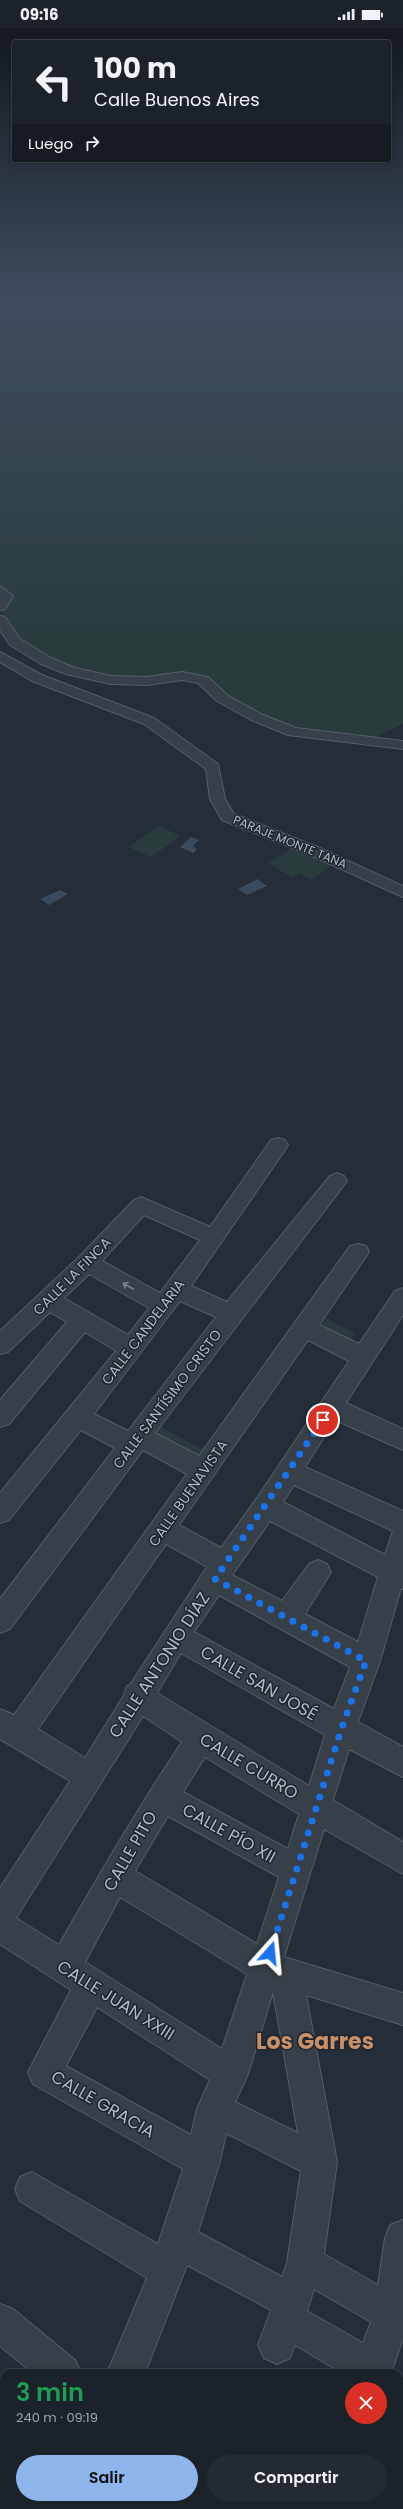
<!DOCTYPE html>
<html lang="es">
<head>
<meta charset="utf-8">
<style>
	body { margin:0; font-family:Poppins,sans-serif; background:#242a32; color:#f1f3f6; height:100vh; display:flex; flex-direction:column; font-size:15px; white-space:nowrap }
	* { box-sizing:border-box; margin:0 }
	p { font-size:13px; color:#a0a4a8 }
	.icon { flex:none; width:22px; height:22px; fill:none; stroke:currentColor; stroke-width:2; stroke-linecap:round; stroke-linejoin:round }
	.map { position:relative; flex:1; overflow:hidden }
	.drawer { position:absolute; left:0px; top:2341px; width:403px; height:140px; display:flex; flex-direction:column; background:#1b222a; border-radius:12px 12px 0 0; box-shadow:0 2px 10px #0003,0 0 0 1px #393f47 }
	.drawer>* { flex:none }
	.banner { position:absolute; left:12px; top:12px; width:379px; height:122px; border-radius:4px; box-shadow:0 2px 10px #0003,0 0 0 1px #393f47; background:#1b222a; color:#f1f3f6; overflow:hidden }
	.pin { position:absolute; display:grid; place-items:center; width:34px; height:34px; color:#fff; margin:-17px; border:2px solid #fff; border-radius:50%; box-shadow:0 1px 4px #0007 }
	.me { position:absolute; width:44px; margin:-22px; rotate:18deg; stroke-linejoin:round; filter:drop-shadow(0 0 3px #0008) }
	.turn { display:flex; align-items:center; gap:14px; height:84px; padding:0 16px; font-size:18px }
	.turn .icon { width:52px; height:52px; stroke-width:2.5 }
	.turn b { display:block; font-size:28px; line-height:34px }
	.then { display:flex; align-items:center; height:38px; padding:0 16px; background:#0003; gap:8px; font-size:15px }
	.round { display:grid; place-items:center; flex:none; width:42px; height:42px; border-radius:21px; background:#242a32 }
	.summary { display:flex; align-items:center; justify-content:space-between; height:68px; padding:0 16px }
	h1 { font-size:24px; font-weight:600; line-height:30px; color:#1e9e55 }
	.action { display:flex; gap:8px; margin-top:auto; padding:8px 16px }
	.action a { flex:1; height:46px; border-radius:24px; background:#8fb5ed; color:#111; font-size:16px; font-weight:600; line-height:46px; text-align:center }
	.action a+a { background:#242a32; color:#f1f3f6 }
	.status { display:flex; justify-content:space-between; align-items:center; height:28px; padding:0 20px; background:#1b222a; direction:ltr }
	.status svg { height:11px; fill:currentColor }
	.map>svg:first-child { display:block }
	.green { fill:#293b3b }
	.water { fill:#3b4b5f }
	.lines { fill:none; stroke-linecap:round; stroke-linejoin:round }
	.minor-casing { stroke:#555d66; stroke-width:2 }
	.minor { fill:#373f48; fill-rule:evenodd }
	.oneway { stroke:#7b838c }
	.route { stroke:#1a73e8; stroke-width:7; stroke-dasharray:0 12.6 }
	.labels { text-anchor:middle; stroke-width:3; stroke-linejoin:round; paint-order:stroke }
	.far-street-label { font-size:12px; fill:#b2bac4; stroke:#1d242d }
	.street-label { font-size:14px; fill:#b2bac4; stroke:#1d242d }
	.near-street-label { font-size:17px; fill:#b2bac4; stroke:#1d242d }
	.near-district-label { font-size:22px; font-weight:bold; fill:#c89069; stroke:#1d242d }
</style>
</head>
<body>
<div class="status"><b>09:16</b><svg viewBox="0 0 49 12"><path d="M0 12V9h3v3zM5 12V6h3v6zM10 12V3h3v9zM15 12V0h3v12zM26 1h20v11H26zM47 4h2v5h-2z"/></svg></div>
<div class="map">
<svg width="403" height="2481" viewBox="0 0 403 2481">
	<rect width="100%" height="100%" fill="#242d38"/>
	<path class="green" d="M0,273H403V696L374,710L290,700L256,686L189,645L139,652L111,650L73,641L26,620L2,592L3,581L9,573L0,560Z
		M159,798L181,808L151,829L128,819Z
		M292,820L334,836L312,852L300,845L292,850L269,835Z
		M326,1290L355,1305L350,1312L321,1297Z
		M160,1398L204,1422L198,1430L154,1406Z"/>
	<path class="water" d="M191,809L199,812L193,818L197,822L193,825L180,819Z
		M258,851L267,858L247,867L238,861Z
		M60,862L68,866L49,877L40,871Z"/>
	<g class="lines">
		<defs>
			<path id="minor" d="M0,558L13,568L5,581L0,582Z
				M0,588L5,589L20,611L51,630L75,640L111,648L147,649L182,644L203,648L208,649L227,667L261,686L296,700L403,713V721L288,707L251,692L217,673L198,655L182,652L147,657L111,656L66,646L41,636L10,617L0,602Z
				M0,624L42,647L154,690L218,736L225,771L234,786L320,820L403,858V869L308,826L222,792L210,771L206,741L144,696L32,653L0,634Z
				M278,1110L285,1112L288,1117L285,1122L191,1258L227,1274L330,1148L337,1145L344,1148L347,1153L155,1405L199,1428L350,1218L358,1216L366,1218L369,1224L319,1297L359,1316L395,1263L403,1260V1287L346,1375L403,1401V1422L335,1392L305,1439L403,1483V1561L401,1560L380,1633L358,1694L403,1719V1749L349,1721L333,1772L403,1814V1846L324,1801L284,1929L403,1965V1997L306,1967L337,2134L324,2226L378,2257L385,2210L390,2197L403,2192V2310L391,2345H342L295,2317L290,2330L277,2336L264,2330L258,2317L271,2282L187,2237L145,2345H107L147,2250L20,2173L15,2161L20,2149L32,2144L158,2216L183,2141L33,2056L28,2044L71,1962L0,1916V1860L70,1753L0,1711V1681L14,1687L187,1446L143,1422L10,1601L0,1605V1571L115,1420L81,1402L9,1492L0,1495V1465L116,1323L85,1304L9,1396L0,1399V1372L67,1294L50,1284L8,1324L0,1326V1303L79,1229L134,1172L141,1169L148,1172L210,1199L271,1112ZM144,1187L200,1212L160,1265L102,1233ZM89,1246L149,1280L128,1307L64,1270ZM180,1273L216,1289L128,1403L94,1386ZM308,1312L349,1333L257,1470L221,1520L179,1497ZM294,1457L393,1503L385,1527L283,1474ZM270,1493L378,1549L358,1614L305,1586L331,1544L327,1536L318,1532L309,1536L282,1573L232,1547ZM166,1516L207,1539L130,1657L127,1658L123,1669L85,1730L38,1701ZM219,1567L350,1639L334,1681L194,1604ZM181,1625L325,1707L309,1758L157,1665ZM143,1688L182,1714C138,1780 98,1848 59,1917L16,1890ZM205,1729L299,1786L288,1821L183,1764ZM168,1788L279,1849L257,1916L135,1843ZM120,1869L247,1946L222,2021L85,1934ZM273,1964L298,2105L235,2074L248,2046ZM97,1979L210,2052L197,2081L191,2107L66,2038ZM226,2105L301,2143L287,2235L282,2249L198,2204L220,2133ZM314,2261L371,2294L363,2315L307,2283Z
				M0,2276L13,2281L75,2332L81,2345H33L0,2318Z
				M20,2477H60L59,2481H19Z
				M220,2477H263L265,2481H222Z
				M286,2477H327L325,2481H284Z"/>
		</defs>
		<use href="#minor" class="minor-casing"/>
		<use href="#minor" class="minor"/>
	</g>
	<defs><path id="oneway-shaft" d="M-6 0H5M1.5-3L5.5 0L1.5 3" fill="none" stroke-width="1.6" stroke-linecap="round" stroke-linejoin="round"/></defs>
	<use class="oneway" href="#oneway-shaft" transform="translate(128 1258) rotate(-150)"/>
	<linearGradient id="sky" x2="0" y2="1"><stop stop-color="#14191f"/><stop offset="0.44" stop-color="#3f4c5e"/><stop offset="1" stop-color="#3f4c5e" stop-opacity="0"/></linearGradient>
	<rect width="403" height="620" fill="url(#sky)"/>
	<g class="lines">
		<path class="route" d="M270,1925L341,1702L366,1633L215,1551L323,1392"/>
	</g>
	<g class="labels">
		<g class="far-street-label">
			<text transform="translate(290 814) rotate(22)" y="4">PARAJE MONTE TANA</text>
		</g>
		<g class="street-label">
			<text transform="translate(72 1248) rotate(-45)" y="5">CALLE LA FINCA</text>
			<text transform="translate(143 1304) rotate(-53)" y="5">CALLE CANDELARIA</text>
			<text transform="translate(167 1371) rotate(-53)" y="5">CALLE SANTÍSIMO CRISTO</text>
			<text transform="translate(188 1465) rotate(-55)" y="5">CALLE BUENAVISTA</text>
		</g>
		<g class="near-street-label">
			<text transform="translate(159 1637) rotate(-57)" y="6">CALLE ANTONIO DÍAZ</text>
			<text transform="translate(259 1655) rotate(30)" y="6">CALLE SAN JOSÉ</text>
			<text transform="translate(249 1738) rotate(31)" y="6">CALLE CURRO</text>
			<text transform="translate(229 1805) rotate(29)" y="6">CALLE PÍO XII</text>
			<text transform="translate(130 1823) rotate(-60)" y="6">CALLE PITO</text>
			<text transform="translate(116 1972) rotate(32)" y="6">CALLE JUAN XXIII</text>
			<text transform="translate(103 2076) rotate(30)" y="6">CALLE GRACIA</text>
		</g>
		<g class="near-district-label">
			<text x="315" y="2021">Los Garres</text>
		</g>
	</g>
</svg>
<div class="pin" style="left:323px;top:1392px;background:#d93025"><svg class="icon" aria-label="arrive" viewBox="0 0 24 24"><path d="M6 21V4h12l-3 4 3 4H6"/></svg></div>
<svg class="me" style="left:270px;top:1925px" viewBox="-20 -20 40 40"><path d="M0-17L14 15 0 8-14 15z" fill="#1a73e8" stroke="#fff" stroke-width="4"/></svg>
<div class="banner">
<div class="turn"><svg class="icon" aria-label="left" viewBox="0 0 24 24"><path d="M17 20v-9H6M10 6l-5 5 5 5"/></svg><div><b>100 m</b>Calle Buenos Aires</div></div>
<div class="then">Luego<svg class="icon" aria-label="right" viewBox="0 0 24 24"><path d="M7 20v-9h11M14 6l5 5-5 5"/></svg></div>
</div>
<section class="drawer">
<div class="summary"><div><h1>3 min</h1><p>240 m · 09:19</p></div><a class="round" style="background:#d93025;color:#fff"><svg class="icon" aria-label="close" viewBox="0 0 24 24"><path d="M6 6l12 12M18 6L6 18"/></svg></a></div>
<div class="action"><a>Salir</a><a>Compartir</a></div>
</section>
</div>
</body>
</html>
